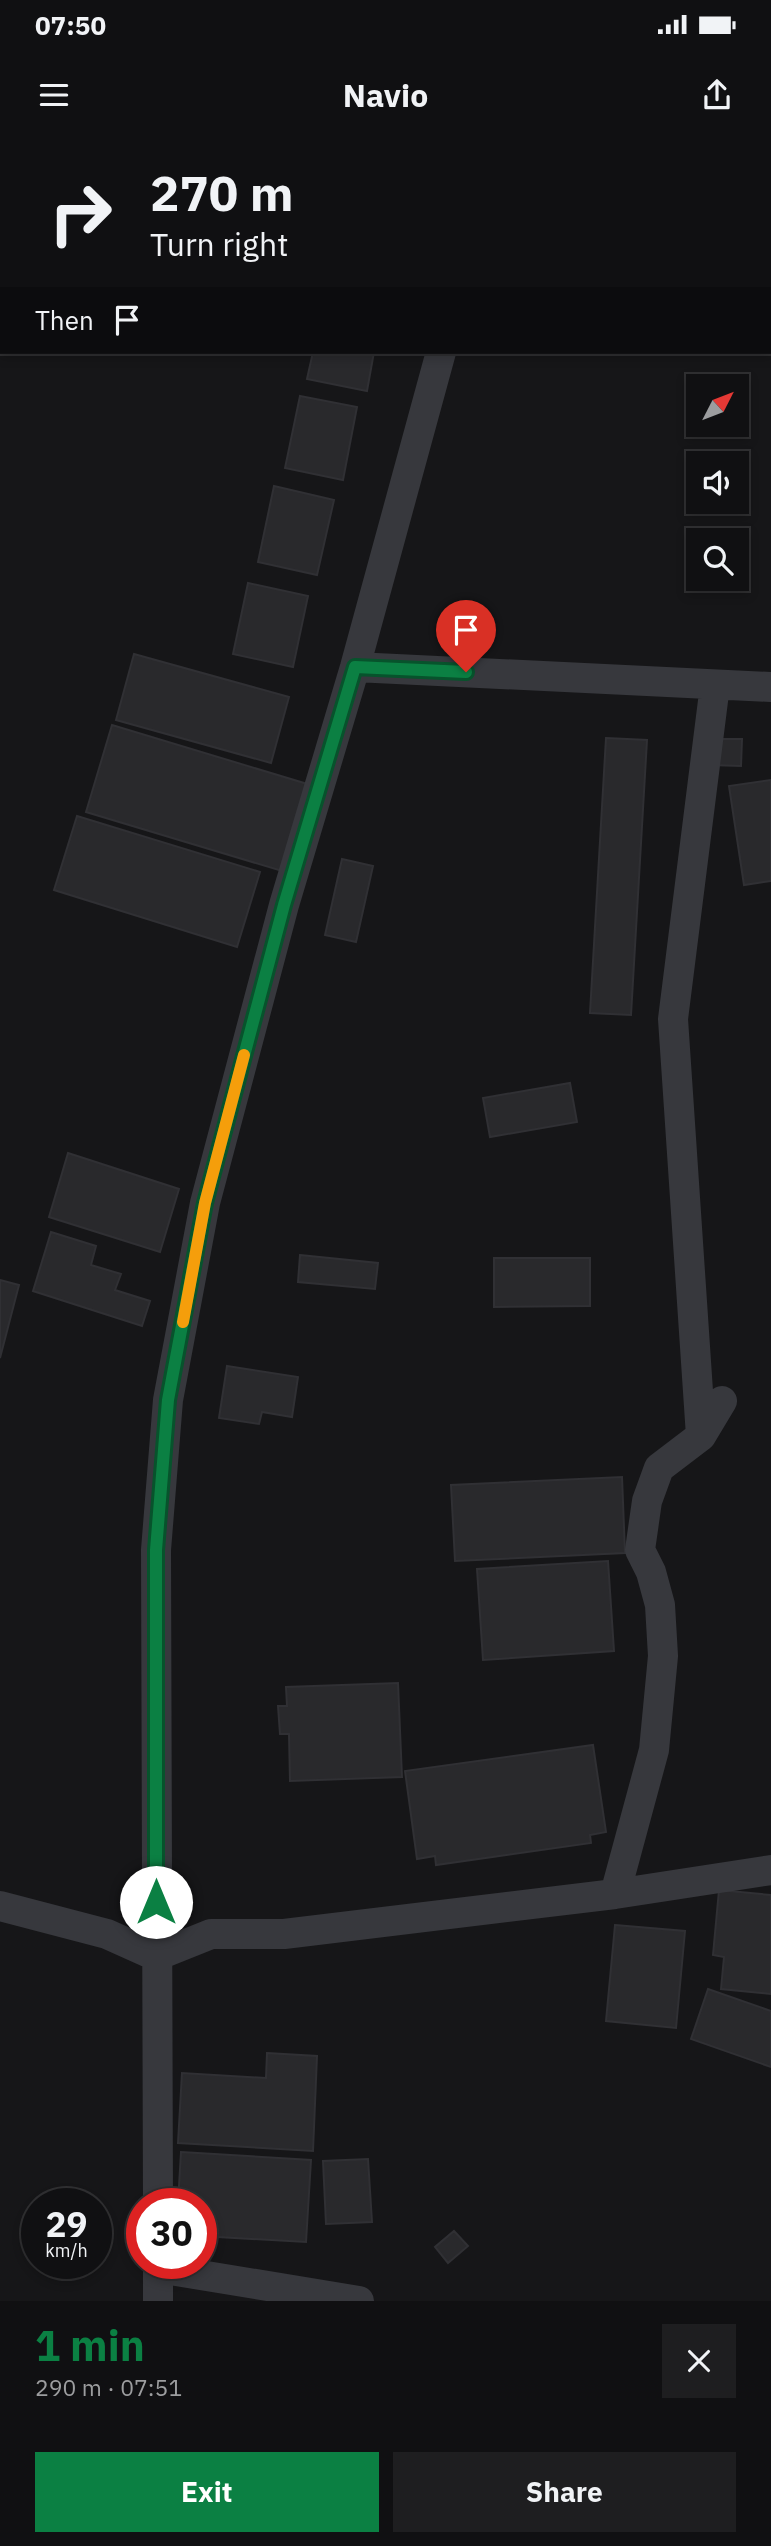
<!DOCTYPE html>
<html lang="en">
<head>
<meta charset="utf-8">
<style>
	body { margin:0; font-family:"IBM Plex Sans",sans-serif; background:#1e1e20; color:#f1f3f6; height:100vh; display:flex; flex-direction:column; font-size:26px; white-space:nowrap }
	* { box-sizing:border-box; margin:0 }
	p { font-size:23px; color:#9c9d9f }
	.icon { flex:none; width:38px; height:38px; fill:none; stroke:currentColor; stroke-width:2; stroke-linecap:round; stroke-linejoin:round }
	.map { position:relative; height:2161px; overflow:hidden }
	.sheet { display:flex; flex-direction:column; background:#101012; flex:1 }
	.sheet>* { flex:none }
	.top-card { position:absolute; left:0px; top:0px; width:772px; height:214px; box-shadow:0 4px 10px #0003,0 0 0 2px #303032; background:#101012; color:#f1f3f6; overflow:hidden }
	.needle { width:46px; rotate:48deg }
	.tools { position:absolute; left:686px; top:234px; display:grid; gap:14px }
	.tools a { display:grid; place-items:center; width:63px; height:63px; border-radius:0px; background:#101012; box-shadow:0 4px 10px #0003,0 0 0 2px #303032; font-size:35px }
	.speed { position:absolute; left:21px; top:2048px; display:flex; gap:14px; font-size:35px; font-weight:700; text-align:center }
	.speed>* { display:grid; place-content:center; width:91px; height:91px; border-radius:50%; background:#101012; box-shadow:0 4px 10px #0003,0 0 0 2px #303032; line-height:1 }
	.speed small { font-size:18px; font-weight:400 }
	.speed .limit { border:10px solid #d22; background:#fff; color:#111 }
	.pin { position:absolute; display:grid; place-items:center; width:60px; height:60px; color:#fff; margin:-72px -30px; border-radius:50% 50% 50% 0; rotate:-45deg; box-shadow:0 0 7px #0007 }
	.pin .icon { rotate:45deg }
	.me { position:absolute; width:77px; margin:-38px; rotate:0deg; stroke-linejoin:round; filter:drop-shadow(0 0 5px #0008) }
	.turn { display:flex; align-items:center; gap:24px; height:147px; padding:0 35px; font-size:32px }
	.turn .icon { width:91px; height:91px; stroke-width:2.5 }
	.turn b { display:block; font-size:49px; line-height:60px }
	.then { display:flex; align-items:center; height:66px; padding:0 35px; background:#0003; gap:14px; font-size:26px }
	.round { display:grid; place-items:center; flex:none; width:74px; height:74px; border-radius:0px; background:#1e1e20 }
	.overview { display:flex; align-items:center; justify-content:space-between; height:119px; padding:0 35px }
	h1 { font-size:42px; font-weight:700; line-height:52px; color:#0b8043 }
	.action { display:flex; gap:14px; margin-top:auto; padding:14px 35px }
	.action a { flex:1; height:80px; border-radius:0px; background:#0b8043; color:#fff; font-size:28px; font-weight:700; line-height:80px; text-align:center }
	.action a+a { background:#1e1e20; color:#f1f3f6 }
	.status { display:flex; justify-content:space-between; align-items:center; height:49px; padding:0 35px; background:#101012; direction:ltr }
	.status svg { height:19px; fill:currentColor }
	header { display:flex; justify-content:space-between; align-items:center; height:91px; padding:0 35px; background:#101012; font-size:32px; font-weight:700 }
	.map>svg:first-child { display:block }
	.building { fill:#29292c; stroke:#303034; stroke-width:2 }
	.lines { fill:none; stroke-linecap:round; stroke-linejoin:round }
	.minor { stroke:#37383d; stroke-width:30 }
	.route-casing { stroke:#07532c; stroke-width:18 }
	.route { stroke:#0b8043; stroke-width:12 }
	.slow { stroke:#f59e0b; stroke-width:12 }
</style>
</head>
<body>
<div class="status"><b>07:50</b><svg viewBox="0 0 49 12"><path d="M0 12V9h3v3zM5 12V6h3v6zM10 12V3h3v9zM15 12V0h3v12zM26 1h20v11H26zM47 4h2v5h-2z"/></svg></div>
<header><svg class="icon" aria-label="menu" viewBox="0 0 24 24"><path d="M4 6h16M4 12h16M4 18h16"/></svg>Navio<svg class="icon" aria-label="share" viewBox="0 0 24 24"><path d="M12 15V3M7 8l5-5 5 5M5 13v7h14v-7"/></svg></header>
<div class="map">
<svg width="771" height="2161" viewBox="0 0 771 2161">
	<rect width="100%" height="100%" fill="#161618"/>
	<path class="building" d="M181,0H301L181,2Z
		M366,0H422L427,1L366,2Z
		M461,0H493L461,2Z
		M313,212H374L367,251L307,239Z
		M300,256L357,267L343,340L285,328Z
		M274,346L334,360L317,435L258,422Z
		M248,443L308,456L293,527L233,514Z
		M134,514L289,557L271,623L116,580Z
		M112,585L314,646L289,733L86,672Z
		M606,598L647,600L631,875L590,873Z
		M710,599H742L741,626L710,625Z
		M771,640V741L744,745L729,646Z
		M77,676L260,732L237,807L54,750Z
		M342,719L373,726L356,802L325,795Z
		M570,943L577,982L490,997L483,958Z
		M68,1013L179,1049L160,1112L49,1077Z
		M51,1092L96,1106L91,1125L121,1134L115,1150L150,1161L142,1186L33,1151Z
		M300,1115L378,1123L375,1149L298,1142Z
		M494,1118H590V1166L494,1167Z
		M0,1140L19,1145L0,1218Z
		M227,1226L298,1237L292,1277L262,1272L259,1284L219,1278Z
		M622,1337L625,1413L455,1421L451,1345Z
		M608,1421L614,1511L483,1520L477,1429Z
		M398,1543L402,1637L290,1641L289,1594H280L278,1566H287L286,1547Z
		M593,1605L606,1692L590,1695L591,1703L436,1725L435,1716L417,1719L405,1631Z
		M719,1750L771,1755V1854L721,1849L724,1817L713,1815Z
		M615,1785L685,1791L676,1888L606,1881Z
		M708,1849L771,1871V1927L691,1899Z
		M267,1913L317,1916L313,2011L178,2003L182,1933L266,1938Z
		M181,2012L311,2020L306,2102L201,2096V2063H178Z
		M368,2019L372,2082L326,2084L323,2021Z
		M454,2091L468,2106L448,2123L435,2107Z"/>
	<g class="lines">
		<path class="minor" d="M502,2L503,0
			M355,527L771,547
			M701,1296L673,879L715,545
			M615,1754L654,1610L663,1516L660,1465L651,1432L640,1410L647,1361L659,1328L701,1296L722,1261
			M0,1766L107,1794L156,1816L211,1794H284L615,1754L771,1730
			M158,2063L156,1410L168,1260L205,1063L284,765L355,527L441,212
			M158,2128L359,2161
			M158,2161V2123"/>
	</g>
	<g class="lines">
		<defs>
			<path id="route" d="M156,1762V1410L168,1260L205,1063L284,765L355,527L466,532"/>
		</defs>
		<use href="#route" class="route-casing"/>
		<use href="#route" class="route"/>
		<path class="slow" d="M183,1182L205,1063L244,915"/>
	</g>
</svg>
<div class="tools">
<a><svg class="needle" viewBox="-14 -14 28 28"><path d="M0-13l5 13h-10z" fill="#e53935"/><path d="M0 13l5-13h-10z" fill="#9c9d9f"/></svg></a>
<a><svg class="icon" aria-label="sound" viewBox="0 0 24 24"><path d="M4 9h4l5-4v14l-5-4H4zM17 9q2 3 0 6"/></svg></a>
<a><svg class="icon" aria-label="search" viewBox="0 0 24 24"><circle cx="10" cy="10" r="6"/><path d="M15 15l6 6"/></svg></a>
</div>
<div class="speed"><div>29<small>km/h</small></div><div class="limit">30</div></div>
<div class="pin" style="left:466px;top:532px;background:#d93025"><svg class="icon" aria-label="arrive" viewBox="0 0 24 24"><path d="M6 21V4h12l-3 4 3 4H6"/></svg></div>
<svg class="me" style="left:156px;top:1762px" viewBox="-20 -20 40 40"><circle r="19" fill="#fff"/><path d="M0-13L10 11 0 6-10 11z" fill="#0b8043"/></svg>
<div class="top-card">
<div class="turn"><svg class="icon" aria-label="right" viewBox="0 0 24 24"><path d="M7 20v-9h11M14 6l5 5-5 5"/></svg><div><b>270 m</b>Turn right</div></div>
<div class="then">Then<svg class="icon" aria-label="arrive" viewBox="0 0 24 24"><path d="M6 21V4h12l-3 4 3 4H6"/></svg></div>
</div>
</div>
<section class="sheet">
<div class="overview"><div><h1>1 min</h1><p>290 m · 07:51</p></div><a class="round"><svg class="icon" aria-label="close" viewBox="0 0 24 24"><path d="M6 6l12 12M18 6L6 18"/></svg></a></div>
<div class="action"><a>Exit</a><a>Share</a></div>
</section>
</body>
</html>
